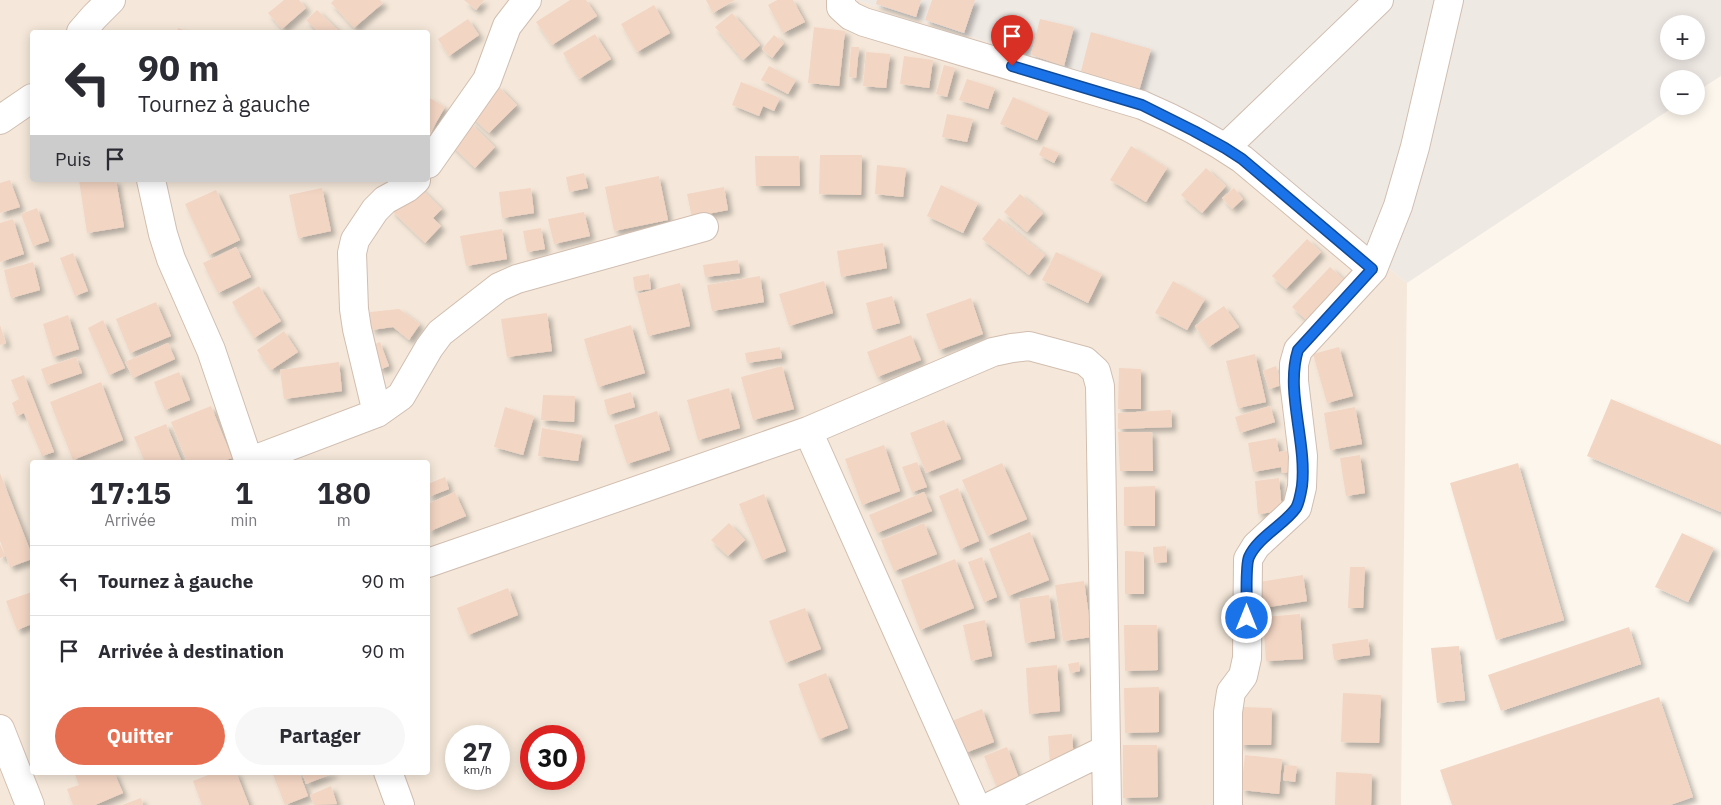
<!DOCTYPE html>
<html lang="fr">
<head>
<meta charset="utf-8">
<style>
	body { margin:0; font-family:"IBM Plex Sans",sans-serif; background:#f7f7f7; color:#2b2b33; height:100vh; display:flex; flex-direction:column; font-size:19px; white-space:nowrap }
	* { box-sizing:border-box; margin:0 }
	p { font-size:16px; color:#7c7c81 }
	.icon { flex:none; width:28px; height:28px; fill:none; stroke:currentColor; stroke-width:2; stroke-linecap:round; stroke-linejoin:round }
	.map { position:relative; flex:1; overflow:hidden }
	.drawer { position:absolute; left:30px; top:460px; width:400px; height:315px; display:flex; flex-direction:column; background:#fff; border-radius:5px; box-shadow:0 2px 12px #0003 }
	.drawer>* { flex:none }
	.banner { position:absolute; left:30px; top:30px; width:400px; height:152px; border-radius:5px; box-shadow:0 2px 12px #0003; background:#fff; color:#2b2b33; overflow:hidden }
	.tools { position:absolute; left:1660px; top:15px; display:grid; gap:10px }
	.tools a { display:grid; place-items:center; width:45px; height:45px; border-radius:50%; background:#fff; box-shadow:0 2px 12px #0003; font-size:25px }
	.speed { position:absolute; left:445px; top:725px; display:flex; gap:10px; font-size:25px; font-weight:700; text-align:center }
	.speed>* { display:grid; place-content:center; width:65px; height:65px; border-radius:50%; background:#fff; box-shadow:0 2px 12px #0003; line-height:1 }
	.speed small { font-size:12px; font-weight:400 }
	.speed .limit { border:8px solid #d22; background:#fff; color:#111 }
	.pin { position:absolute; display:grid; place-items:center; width:42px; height:42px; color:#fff; margin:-51px -21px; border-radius:50% 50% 50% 0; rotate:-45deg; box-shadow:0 0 5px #0007 }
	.pin .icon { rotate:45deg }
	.me { position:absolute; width:55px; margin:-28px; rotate:0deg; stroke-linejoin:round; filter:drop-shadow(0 0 4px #0008) }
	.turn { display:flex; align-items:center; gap:18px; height:105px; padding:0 25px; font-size:22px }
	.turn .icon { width:65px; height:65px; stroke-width:2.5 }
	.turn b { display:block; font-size:35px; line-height:42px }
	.then { display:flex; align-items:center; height:48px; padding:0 25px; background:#0003; gap:10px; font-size:19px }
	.eta { display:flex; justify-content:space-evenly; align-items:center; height:85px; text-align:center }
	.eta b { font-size:30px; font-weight:700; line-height:35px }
	.button { display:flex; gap:10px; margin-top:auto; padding:10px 25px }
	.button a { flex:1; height:58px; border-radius:30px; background:#e76f51; color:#fff; font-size:20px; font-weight:700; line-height:58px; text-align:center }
	.button a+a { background:#f7f7f7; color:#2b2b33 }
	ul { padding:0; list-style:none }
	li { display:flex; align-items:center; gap:15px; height:70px; padding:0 25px; border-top:1px solid #e1e1e2 }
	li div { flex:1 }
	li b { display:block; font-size:19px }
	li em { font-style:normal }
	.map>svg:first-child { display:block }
	.residential { fill:#f5e8da; fill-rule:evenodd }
	.industrial { fill:#efe9e4; fill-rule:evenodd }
	.building { fill:#f3d5c3; filter:url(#shadow) }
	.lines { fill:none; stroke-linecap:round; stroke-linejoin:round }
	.minor-casing { stroke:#d1beb0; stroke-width:30 }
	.secondary-casing { stroke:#d6c0b0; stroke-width:30 }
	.minor { stroke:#fff; stroke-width:28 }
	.secondary { stroke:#fff; stroke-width:28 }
	.route-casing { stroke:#114b97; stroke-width:12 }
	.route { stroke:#1a73e8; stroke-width:9 }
</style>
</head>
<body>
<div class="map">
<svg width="1721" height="805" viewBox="0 0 1721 805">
	<defs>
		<filter id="shadow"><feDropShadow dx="4.5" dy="4.5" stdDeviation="2.5" flood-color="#0004"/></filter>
	</defs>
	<rect width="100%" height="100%" fill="#fdf6ec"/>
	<path class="residential" d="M0,0H857L1139,91L1200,115L1407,283L1401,805H0ZM32,32H428V180H32ZM32,462H428V772H32ZM456,736H499V779H456ZM531,736H574V779H531Z"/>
	<path class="industrial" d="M857,0H1721V76L1696,92V79H1669V106H1675L1407,283L1200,115L1139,91ZM1669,24H1696V51H1669Z"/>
	<path class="building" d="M284,0H299L306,8L282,29L268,13Z
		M334,0H380L383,3L354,28L331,3Z
		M464,0H484L476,10Z
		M570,0H586L597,16L552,45L536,22Z
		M706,0H735L713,13Z
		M777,0H793L805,22L783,33L768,5Z
		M877,0H921L916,17L876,4Z
		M932,0H975L964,33L925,20Z
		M654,5L670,33L637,52L621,24Z
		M317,10L340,32H318L306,20Z
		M732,13L760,45L743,60L715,27Z
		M468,19L479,35L449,56L438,39Z
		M1040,19L1074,27L1064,66L1031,55Z
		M1000,22L1031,30L1024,53L994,43Z
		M814,27L845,31L839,86L808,83Z
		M178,28L190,32H177Z
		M1091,32L1151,49L1139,91L1081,71Z
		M595,34L611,59L579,79L563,53Z
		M774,35L784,43L772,58L762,49Z
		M851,47H859L856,78L849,77Z
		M866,52L890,54L886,88L863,86Z
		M904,56L933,60L929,88L900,84Z
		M944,65L955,68L947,97L936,94Z
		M769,66L796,80L788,94L761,80Z
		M967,79L995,88L988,109L959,100Z
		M741,82L780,98L774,111L763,106L759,116L732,105Z
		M498,86L517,105L489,133L470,115Z
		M428,97L445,107L428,137Z
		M1013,97L1049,113L1037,140L1000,124Z
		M947,114L973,119L967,142L942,137Z
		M469,122L495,147L475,168L449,143Z
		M1043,146L1059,153L1054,163L1039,155Z
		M1131,146L1167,168L1146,202L1110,180Z
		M820,155H862L861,195L819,194Z
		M755,156H799L800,186H756Z
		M877,165L906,168L903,197L875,194Z
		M1206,168L1226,186L1202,213L1181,195Z
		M584,173L588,188L569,192L566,177Z
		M659,176L668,220L614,231L605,187Z
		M10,180L20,207L0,213V183Z
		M79,180H116L124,227L87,233Z
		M416,184L442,209L433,218L441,226L425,243L391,210Z
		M941,185L978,203L963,233L927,216Z
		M724,187L728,210L692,217L687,194Z
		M322,188L331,231L298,238L289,195Z
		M531,188L534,213L502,218L499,192Z
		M1234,188L1243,199L1232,209L1222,198Z
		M216,190L240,240L209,255L185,204Z
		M1020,194L1043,213L1027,232L1004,212Z
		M37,208L49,241L33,246L21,214Z
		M584,212L590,236L554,244L548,219Z
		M999,218L1045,255L1029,275L982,239Z
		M13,219L24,254L0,262V223Z
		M541,228L545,249L527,252L523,231Z
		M502,229L507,259L466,266L460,236Z
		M1307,239L1321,252L1286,289L1272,276Z
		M883,243L887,268L841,277L837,251Z
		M236,247L251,277L218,293L203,263Z
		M1056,252L1102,274L1088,303L1042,280Z
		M73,253L88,291L75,296L60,258Z
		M738,260L740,273L705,277L703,265Z
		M33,262L40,290L11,298L4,270Z
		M1330,267L1353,288L1315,328L1292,307Z
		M649,274L651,289L635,291L633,277Z
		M760,276L764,302L712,311L707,285Z
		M824,281L833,313L789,326L779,294Z
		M1173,281L1205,299L1187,330L1155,313Z
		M680,283L690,326L648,336L637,294Z
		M259,286L281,321L254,338L232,302Z
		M892,296L900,323L873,330L866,303Z
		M971,298L983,334L939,350L926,314Z
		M156,302L171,336L130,353L116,319Z
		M1224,306L1239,327L1209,347L1195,326Z
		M399,309L420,324L409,340L393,327L371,330L370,312Z
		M547,313L552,351L507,357L501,319Z
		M68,315L79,349L53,357L43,324Z
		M103,320L125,368L109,375L88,328Z
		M0,325L6,343L0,345Z
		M631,325L645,373L598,387L584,339Z
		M284,331L298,352L271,370L257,350Z
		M911,335L921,360L877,377L867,352Z
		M380,342L389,366L379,370L370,346Z
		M168,343L175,359L133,378L125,362Z
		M780,347L782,358L747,363L745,353Z
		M1339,347L1353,396L1327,403L1313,354Z
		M1255,354L1266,402L1238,408L1226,361Z
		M76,357L82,373L47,385L41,369Z
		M339,362L342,391L284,399L280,370Z
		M782,366L794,409L753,420L741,377Z
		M1276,366L1282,385L1269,389L1263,371Z
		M1119,368L1141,369V409H1118Z
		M179,372L190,400L165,410L154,382Z
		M24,375L54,452L42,456L24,413L17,416L12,403L19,399L11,380Z
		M101,382L123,440L73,460L50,402Z
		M729,388L740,428L698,440L687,400Z
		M631,392L635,407L608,415L604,400Z
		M543,395L575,396L574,422L541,420Z
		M1611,399L1721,445V512L1587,456Z
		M211,406L232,458L220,462H187L171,422Z
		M1270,406L1275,422L1240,433L1235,417Z
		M505,407L534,416L523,455L494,447Z
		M1355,407L1362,444L1330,450L1324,413Z
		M1171,410L1172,427L1118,429V413Z
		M657,411L670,450L627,464L614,425Z
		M944,420L961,459L926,473L910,433Z
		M166,424L182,462H145L134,437Z
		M542,428L582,435L578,461L538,456Z
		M1118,432H1152L1153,471H1120Z
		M1276,438L1279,452L1288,451L1291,472L1282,473L1281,467L1253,472L1248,443Z
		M884,445L900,491L862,505L845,459Z
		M1360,455L1365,493L1346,496L1340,458Z
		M917,462L927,487L912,492L902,467Z
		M1002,463L1027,519L987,536L962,480Z
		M1518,463L1564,620L1496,640L1450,483Z
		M0,473L32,555V559L10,567L0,541Z
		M445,477L449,489L428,497V484Z
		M1279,478L1282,511L1258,514L1255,481Z
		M1155,486V526H1124V487Z
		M958,488L979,541L960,549L939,496Z
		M455,492L466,516L428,532V504Z
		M924,492L932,511L877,533L869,515Z
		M764,494L786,551L762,560L739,504Z
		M729,523L745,540L728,556L711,540Z
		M924,523L937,554L894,571L881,540Z
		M1030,532L1049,580L1008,596L989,549Z
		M1682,533L1714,548L1688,602L1655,587Z
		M0,544L5,556L0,558Z
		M1166,546L1167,562L1154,563L1153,547Z
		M1125,551L1144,552V594H1125Z
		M982,557L997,597L984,602L968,562Z
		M955,559L974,608L920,630L901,580Z
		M1350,567H1365L1363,608H1348Z
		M1303,575L1307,601L1263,608L1259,582Z
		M1084,581L1092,637L1063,641L1055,585Z
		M508,588L518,615L468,635L457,608Z
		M32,592V624L17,630L6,601Z
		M1049,595L1055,638L1025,643L1019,599Z
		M805,608L821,649L785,663L769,621Z
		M1300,614L1303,659L1266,661L1263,617Z
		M985,620L992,656L971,661L963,625Z
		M1124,625H1157L1158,670L1125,671Z
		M1629,627L1641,664L1501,711L1488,675Z
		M1368,639L1370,655L1334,660L1332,644Z
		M1459,646L1465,700L1437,703L1431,648Z
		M1079,662L1080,671L1070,673L1068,664Z
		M1057,665L1060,711L1029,714L1026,668Z
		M826,673L848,728L819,739L798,684Z
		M1159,687V732L1125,733L1124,688Z
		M1343,693L1381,695L1379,743L1341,742Z
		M1659,697L1693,797L1670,805H1452L1440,770Z
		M1241,707L1272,708L1271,745H1240Z
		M982,709L994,742L965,753L952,721Z
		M1072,734L1074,761L1050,763L1048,736Z
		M1123,745H1157L1158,797L1123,798Z
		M1007,747L1020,781L998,790L984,756Z
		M1245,755L1282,759L1279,794L1241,790Z
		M1285,765L1297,766L1295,782L1283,780Z
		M74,772H114L123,793L95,805H73L67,789L79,785Z
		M216,772H236L249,805H202L193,781Z
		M272,772H299L308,796L285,805Z
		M302,772H334V773L306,784Z
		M1336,772L1372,774L1371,805H1335Z
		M331,786L337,804L314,805L310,795Z
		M141,798L143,805H122Z"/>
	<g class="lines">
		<defs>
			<path id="minor" d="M841,0V7L851,16L864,22L1142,105C1177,120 1211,138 1242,159L1373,269
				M81,32L94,17L111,0
				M0,120L32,98
				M1225,148L1379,0
				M428,164L487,80L507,26L527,0
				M151,180L163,234L171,259L211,350L249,462
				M377,413L357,329L354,309L352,253L355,240L375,210L385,200L407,188L416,180
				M808,431L993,352L1012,348L1029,346L1085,361L1096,371L1100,386L1107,805
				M248,462L377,413L401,396L429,348L440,333L499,287L517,279L704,227
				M428,563L808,431L975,805
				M388,772L400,805
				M993,805L1105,750
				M1228,805V712L1231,692L1243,676L1247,658L1248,559L1256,546L1297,508L1302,487L1303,456L1294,381V364L1298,350L1373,269L1398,206L1415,147L1449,0"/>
			<path id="secondary" d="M0,729L30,805"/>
		</defs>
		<use href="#minor" class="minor-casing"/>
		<use href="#secondary" class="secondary-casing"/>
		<use href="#minor" class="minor"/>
		<use href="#secondary" class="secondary"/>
	</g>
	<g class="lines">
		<defs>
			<path id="route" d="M1012,66L1142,105L1194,131L1225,148L1242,159L1372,269L1298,350C1285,392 1307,441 1302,486C1301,492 1299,503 1296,508C1284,525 1258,537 1249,557C1245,566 1247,606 1247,618"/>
		</defs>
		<use href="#route" class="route-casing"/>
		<use href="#route" class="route"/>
	</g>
</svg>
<div class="tools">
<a>+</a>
<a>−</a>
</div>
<div class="speed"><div>27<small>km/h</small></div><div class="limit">30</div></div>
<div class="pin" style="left:1012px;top:66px;background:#d93025"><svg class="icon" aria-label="arrive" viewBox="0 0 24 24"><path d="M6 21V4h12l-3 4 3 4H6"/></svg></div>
<svg class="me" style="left:1247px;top:618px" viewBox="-20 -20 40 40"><circle r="17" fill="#1a73e8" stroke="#fff" stroke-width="3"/><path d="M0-11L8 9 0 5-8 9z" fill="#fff"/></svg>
<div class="banner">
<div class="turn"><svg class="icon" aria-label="left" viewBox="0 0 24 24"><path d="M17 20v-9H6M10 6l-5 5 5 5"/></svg><div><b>90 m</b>Tournez à gauche</div></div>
<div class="then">Puis<svg class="icon" aria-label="arrive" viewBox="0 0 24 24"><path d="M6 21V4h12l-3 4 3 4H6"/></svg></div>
</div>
<section class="drawer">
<div class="eta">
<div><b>17:15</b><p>Arrivée</p></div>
<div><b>1</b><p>min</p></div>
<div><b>180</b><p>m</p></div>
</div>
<ul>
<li><svg class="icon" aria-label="left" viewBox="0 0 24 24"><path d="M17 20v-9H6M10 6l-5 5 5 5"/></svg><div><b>Tournez à gauche</b></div><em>90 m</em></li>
<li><svg class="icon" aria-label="arrive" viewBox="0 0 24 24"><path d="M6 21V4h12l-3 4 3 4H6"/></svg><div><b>Arrivée à destination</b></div><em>90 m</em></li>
</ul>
<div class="button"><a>Quitter</a><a>Partager</a></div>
</section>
</div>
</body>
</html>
